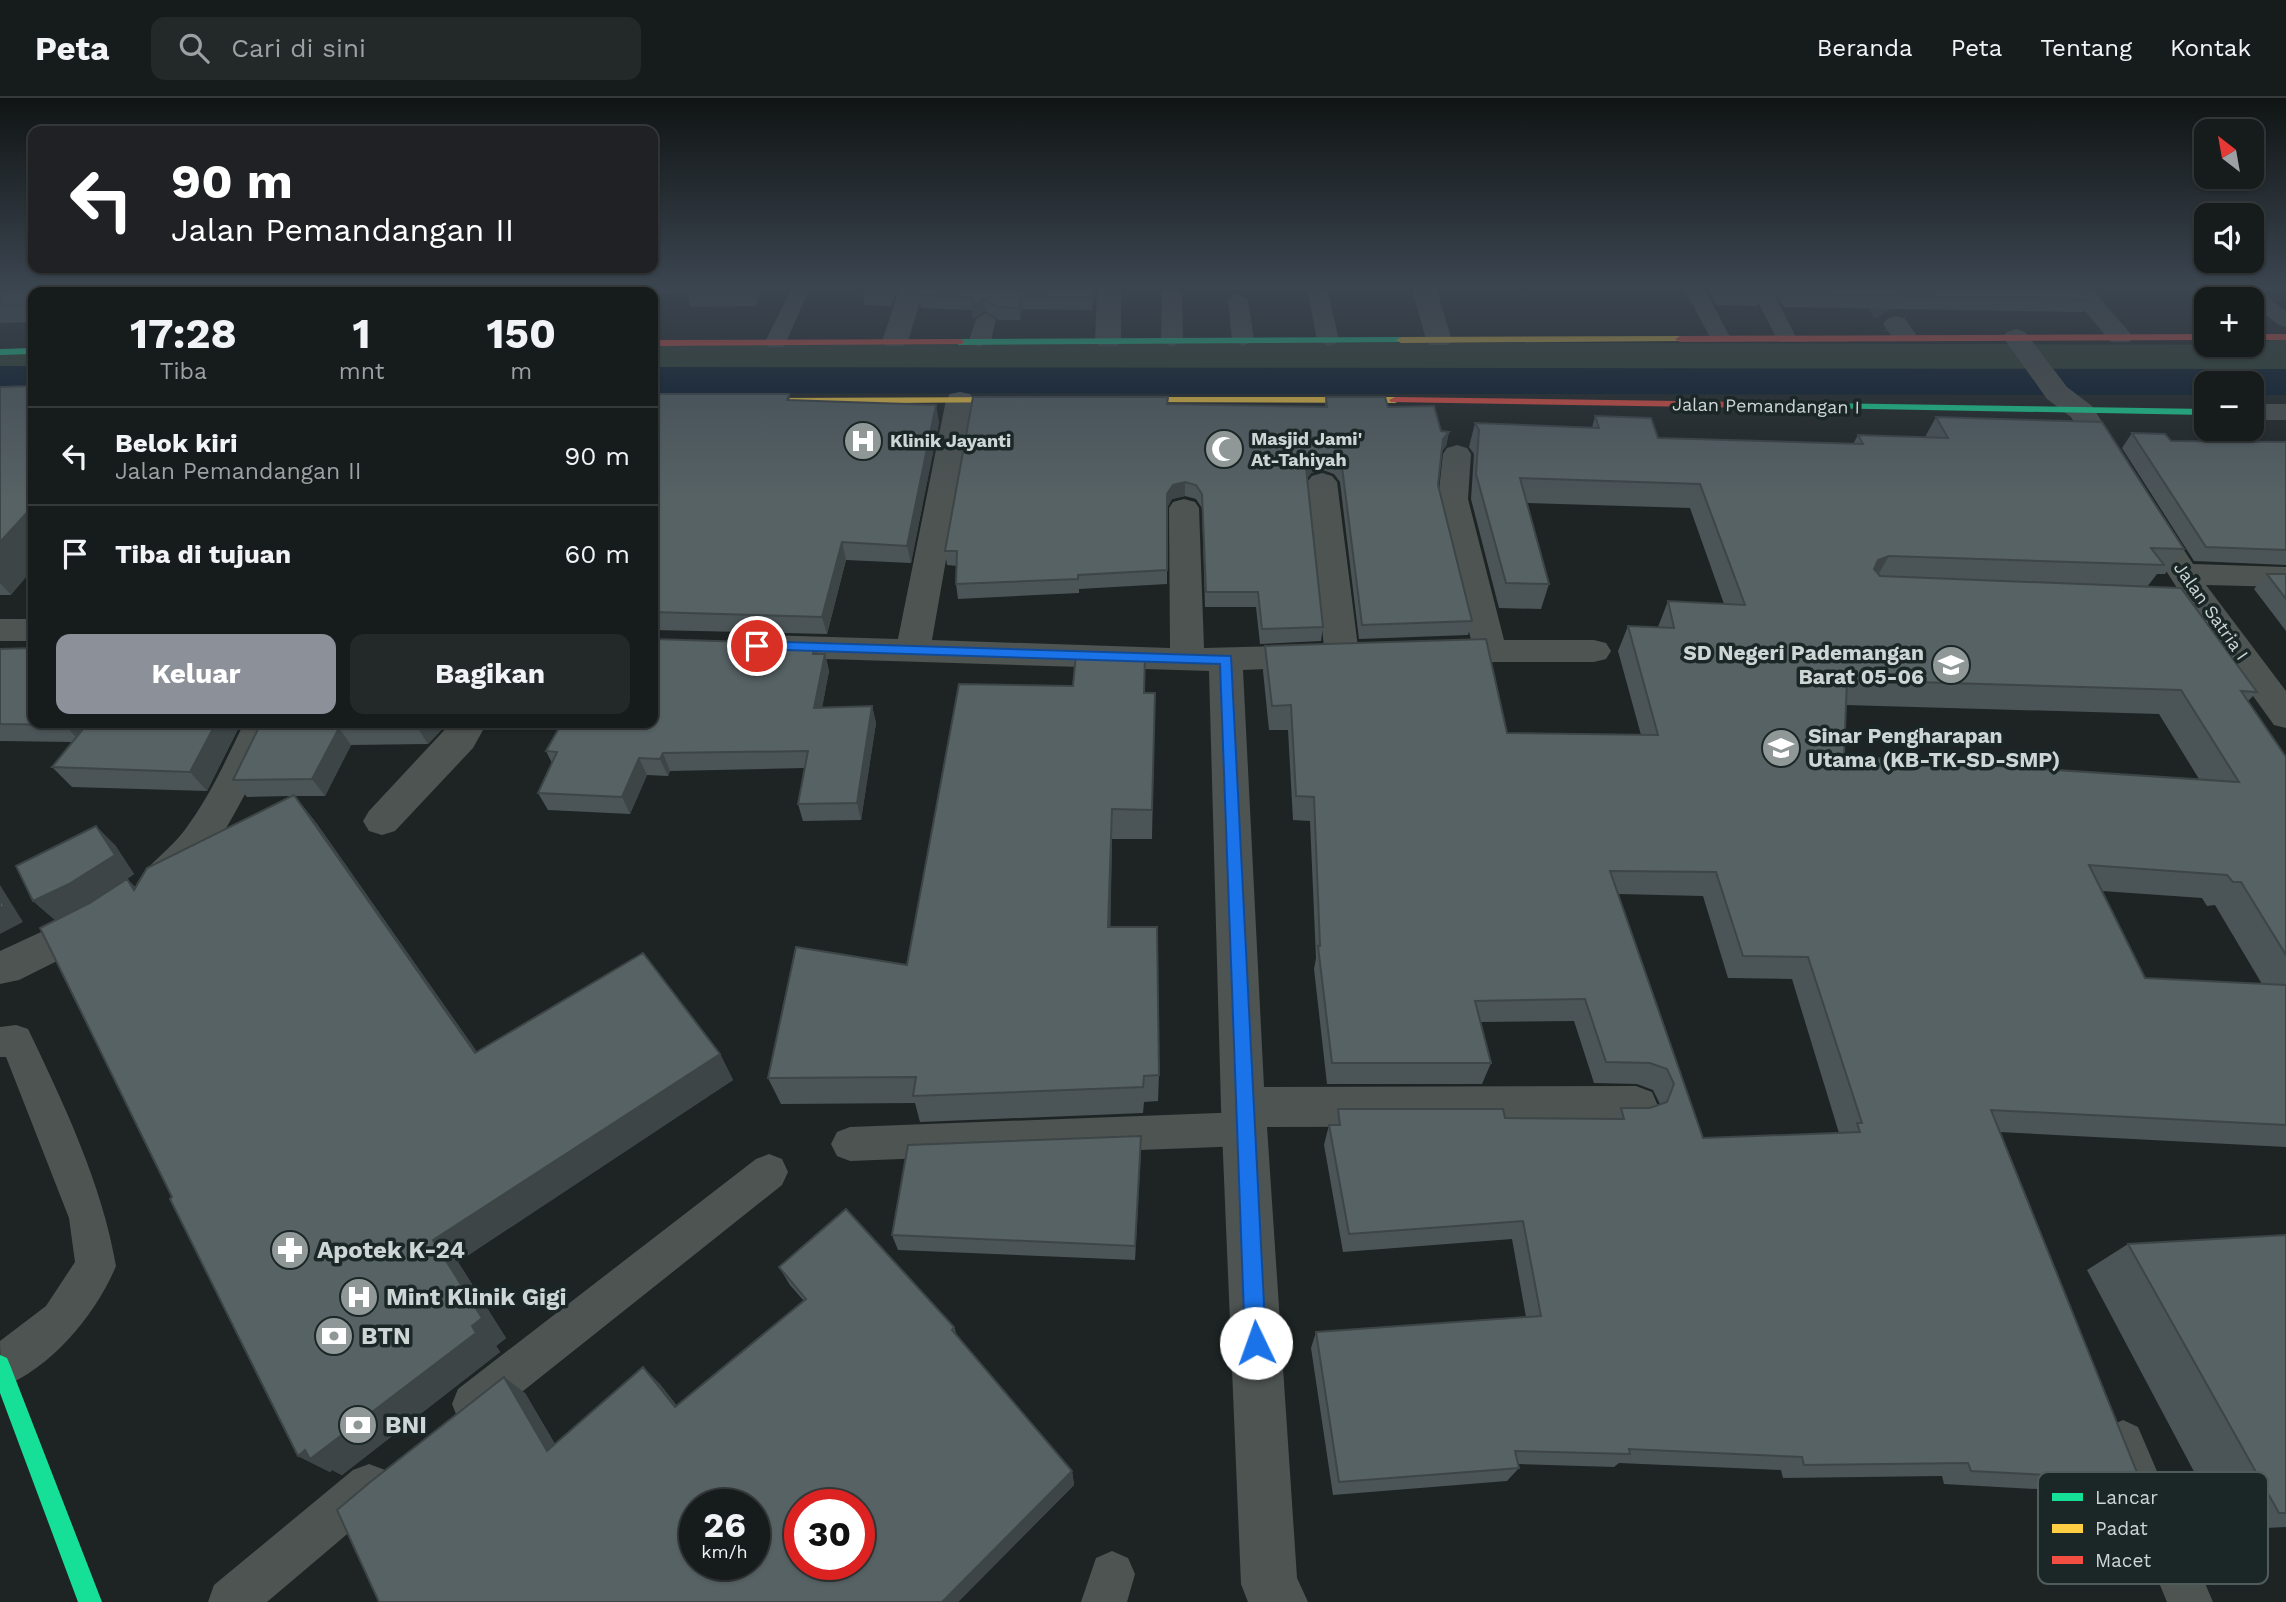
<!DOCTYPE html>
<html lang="id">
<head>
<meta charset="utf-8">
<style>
	body { margin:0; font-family:"Work Sans",sans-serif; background:#232828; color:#f1f3f6; height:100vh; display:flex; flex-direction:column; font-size:26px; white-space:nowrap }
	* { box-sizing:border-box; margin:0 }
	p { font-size:23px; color:#9ea1a3 }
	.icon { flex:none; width:38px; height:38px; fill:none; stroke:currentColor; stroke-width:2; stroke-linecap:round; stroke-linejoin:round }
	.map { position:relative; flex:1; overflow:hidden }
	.sheet { position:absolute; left:28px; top:189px; width:630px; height:441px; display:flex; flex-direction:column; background:#161b1b; border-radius:14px; box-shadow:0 2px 5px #0004,0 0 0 2px #35393a }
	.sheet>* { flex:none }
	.top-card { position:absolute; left:28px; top:28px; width:630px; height:147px; border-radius:14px; box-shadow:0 2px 5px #0004,0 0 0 2px #35393a; background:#202124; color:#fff; overflow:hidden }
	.needle { width:46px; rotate:329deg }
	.tools { position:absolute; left:2194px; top:21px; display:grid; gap:14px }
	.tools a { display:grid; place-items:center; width:70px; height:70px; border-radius:14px; background:#161b1b; box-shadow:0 2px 5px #0004,0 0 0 2px #35393a; font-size:35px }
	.speed { position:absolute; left:679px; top:1391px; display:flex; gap:14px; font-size:35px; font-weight:700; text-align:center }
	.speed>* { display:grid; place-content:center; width:91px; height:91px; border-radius:50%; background:#161b1b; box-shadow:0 2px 5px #0004,0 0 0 2px #35393a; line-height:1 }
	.speed small { font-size:18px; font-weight:400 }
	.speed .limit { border:10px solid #d22; background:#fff; color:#111 }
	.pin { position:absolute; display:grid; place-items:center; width:60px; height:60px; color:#fff; margin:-30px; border:4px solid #fff; border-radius:50%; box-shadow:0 2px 7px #0007 }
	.me { position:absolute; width:77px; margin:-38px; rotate:357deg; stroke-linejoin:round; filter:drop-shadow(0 0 5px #0008) }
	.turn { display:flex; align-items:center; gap:24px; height:147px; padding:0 28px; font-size:32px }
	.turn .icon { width:91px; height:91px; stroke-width:2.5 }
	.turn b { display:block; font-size:49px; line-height:60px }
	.eta { display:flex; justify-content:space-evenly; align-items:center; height:119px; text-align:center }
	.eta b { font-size:42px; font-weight:700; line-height:49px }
	.cta { display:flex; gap:14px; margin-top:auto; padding:14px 28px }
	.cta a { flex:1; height:80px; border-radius:14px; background:#8c9099; color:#fff; font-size:28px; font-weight:700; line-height:80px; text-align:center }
	.cta a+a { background:#232828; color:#f1f3f6 }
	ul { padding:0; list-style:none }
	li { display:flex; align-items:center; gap:21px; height:98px; padding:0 28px; border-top:2px solid #35393a }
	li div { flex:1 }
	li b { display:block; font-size:26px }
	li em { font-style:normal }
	header { display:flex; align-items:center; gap:42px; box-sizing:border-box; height:98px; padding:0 35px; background:#161b1b; border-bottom:2px solid #35393a }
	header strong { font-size:33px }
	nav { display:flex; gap:38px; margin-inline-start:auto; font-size:24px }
	.search { width:490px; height:63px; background:#232828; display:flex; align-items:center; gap:18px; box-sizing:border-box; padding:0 24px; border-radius:14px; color:#9ea1a3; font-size:26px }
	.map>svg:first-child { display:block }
	.green { fill:#304130 }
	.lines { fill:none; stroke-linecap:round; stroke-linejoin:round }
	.canal { fill:#04172a; fill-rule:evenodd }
	.street-tunnel { stroke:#383f3f; stroke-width:28; stroke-dasharray:28 14; stroke-linecap:butt }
	.lane { fill:#4e5452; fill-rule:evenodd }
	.street { fill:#4e5452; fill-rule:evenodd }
	.fast { fill:#16e098; fill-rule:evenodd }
	.slow { fill:#ffcf43; fill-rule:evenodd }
	.jam { fill:#f24e42; fill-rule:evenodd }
	.wall { fill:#4b5457; fill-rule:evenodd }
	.shaded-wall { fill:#3d4547 }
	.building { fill:#576265; stroke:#3d4547; stroke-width:2; fill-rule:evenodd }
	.route { fill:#1a73e8; stroke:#114b97; stroke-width:2 }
	.labels { text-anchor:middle; stroke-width:7; stroke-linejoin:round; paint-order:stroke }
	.far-street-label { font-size:18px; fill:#cdd5d5; stroke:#1b2727 }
	.far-poi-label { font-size:18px; font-weight:bold; fill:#cdd5d5; stroke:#1b2727; text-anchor:start }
	.poi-label { font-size:21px; font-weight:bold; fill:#cdd5d5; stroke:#1b2727; text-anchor:end }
	.near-poi-label { font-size:24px; font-weight:bold; fill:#cdd5d5; stroke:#1b2727; text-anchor:start }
	.key { fill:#1b2727; stroke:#505b5b; stroke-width:2 }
	.key-label { font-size:19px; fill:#cdd5d5 }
</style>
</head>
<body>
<header>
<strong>Peta</strong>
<div class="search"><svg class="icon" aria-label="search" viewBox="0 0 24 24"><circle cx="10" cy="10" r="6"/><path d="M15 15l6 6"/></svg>Cari di sini</div>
<nav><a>Beranda</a><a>Peta</a><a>Tentang</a><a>Kontak</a></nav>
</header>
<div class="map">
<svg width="2286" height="1504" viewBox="0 0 2286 1504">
	<rect width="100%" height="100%" fill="#1e2424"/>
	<path class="green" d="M2286,239V284L653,281V245L895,243L2252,247Z
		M33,253V281H0V254Z"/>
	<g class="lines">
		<path class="canal" d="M0,268H33V294H0Z
			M653,269L2286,271V297H2252V285H2207V297L653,295Z"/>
		<path class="street-tunnel" d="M1871,190L1896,226"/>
		<path class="lane" d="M147,190H169L166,194H144Z
			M792,190H805L808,194L784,249H768L765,244Z
			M1174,190L1182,195L1183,243L1172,249L1161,243L1162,195L1165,191Z
			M1311,190H1325L1328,194L1339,242L1335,246L1328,248L1317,242L1308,194Z
			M1684,190H1704L1730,239L1726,243H1712Z
			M1751,190H1771L1796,239L1792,243H1778Z
			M2234,190H2256L2286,213V229L2279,227L2252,206V201H2246Z
			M1238,196L1248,202L1254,242L1243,248L1232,242L1228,202Z
			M986,215L996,221L991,243L980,249L973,247L969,243L976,221Z
			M16,927L28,931C64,1006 102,1086 116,1168C95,1218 52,1269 1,1290L0,1243L46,1208L75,1164L69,1120L8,964L6,959H0V929Z
			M1244,1014L1257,1019L1263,1031L1257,1043L1244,1048L850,1063L837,1058L831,1046L837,1034L850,1029Z
			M769,1056L782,1061L788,1074L782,1087L488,1321L473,1327L458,1321L452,1306L458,1291L756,1061Z
			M2123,1322L2138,1329L2213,1504H2167L2101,1344L2108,1329Z
			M369,1366L385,1372L391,1388L385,1404L267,1504H208L214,1487L353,1372Z
			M1112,1453L1128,1460L1135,1476L1127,1504H1081L1096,1460Z"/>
		<path class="street" d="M543,190H567L565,194H541Z
			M900,190H924L908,243L904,248H886L882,243Z
			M1097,190H1121V243L1117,248H1099L1095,243Z
			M1412,190H1436L1452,242L1448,247H1430L1426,242Z
			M2066,190H2091L2129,234L2133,239L2129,244H2111Z
			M1896,218L1905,221L1917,238L1913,243H1895L1883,226L1887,221Z
			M2016,231L2025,234L2067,289L2092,308L2129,367L2125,373L2115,376L2105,373L2071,319L2047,301L2003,239L2007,234Z
			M960,294L970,296L974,302L932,542L1170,550L1169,410L1173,404L1184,401L1195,404L1199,410L1204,550L1315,547L1324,549L1307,384L1312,378L1322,375L1332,378L1337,384L1359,557L1354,565L1342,568L1329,563L1315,569L1243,572L1264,989L1636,988L1652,994L1658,1008L1652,1022L1636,1028L1267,1029L1297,1480L1308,1504H1248L1241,1486L1221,1009L1209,573L763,559L751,556L746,548L751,540L763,537L898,541L946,302L950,296Z
			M2252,306H2286V322H2252Z
			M1457,347L1467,350L1471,356L1468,401L1504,542H1594L1606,545L1611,553L1606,561L1594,564H1435L1423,561L1418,553L1423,545L1435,542H1471L1438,401L1443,356L1447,350Z
			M2147,410L2158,412L2193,466L2286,469V489L2206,487L2286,593V630L2274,627L2191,512L2132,419L2136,412Z
			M0,521H33V543H0Z
			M244,625H280C261,663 204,795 159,800C154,801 148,798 143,796L137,785C148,765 170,752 184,733C209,700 226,662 244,625Z
			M451,625H487L473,650L395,733L382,737L369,733L363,723L369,713Z
			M95,809L109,813L115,825L109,837L19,882L0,886V853Z"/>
		<path class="fast" d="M1401,239L1405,240V244L959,247L954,244L959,241Z
			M33,250V256L0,257V251Z
			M1820,305L2207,311V317L1816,310V306Z
			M0,1257L7,1260L10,1267L102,1504H78L0,1295Z"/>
		<path class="slow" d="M1680,238L1685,241L1684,243L1401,245L1396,242L1401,239Z
			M1025,299L1031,302L1029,304L767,306L761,303L767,300Z
			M1117,299H1395L1401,302L1395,305L1113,304L1111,302Z"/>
		<path class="jam" d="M377,190H387L384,194H374Z
			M2207,236V242L1680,244L1675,241L1680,238Z
			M2252,236H2286V242H2252Z
			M959,241L963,242V246L653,248V242Z
			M1395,299L1820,305L1826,308L1820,311L1391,304L1389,302Z"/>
	</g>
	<path class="wall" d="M0,190H139L135,194H33V224L0,225Z
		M411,190H541L539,192L412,191Z
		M568,190H762L756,208L691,209L687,195L653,196V194H604L603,192H569Z
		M864,190H898L891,208L865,207L863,195Z
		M921,190H1094L1092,212L1022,211L1020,222H999L985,213L973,221L972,212L921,210L919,197Z
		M1220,190H1309L1307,191L1220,192Z
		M1327,190H1383V192L1329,191Z
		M1708,190H1760L1763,195L1757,208L1716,207Z
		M1772,190H2081L2091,201L2083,214L1784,209Z
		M2260,190H2286V193H2264Z
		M0,289L11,497H0Z
		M653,296H789L790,302L939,324L911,465L846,462L827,536L653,532Z
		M1326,299L1388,309L1441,333L1449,334L1446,348L1442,353L1438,387L1472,523L1468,537L1359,541L1340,384L1334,376L1323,372L1311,375L1307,381L1323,529L1321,543L1260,546L1256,509H1205L1202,410L1196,401L1185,398L1172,401L1167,410V486L1079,491V495L958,501L956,486L957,468L947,467L945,453L1167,306L1325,309Z
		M1595,318L1658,340L1853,346L1858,337L1925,339L1936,319L2184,451L2165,476H2157L2147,489L2257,594L2248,603L2286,659V1049L1999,1034L2140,1382L2108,1395L1944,1386L1942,1378L1783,1380L1781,1372L1619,1365L1614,1369L1518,1366L1519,1370L1507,1383L1333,1397L1311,1250L1316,1234L1526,1219L1512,1141L1343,1154L1324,1047L1329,1027H1334L1338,1011L1505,1020L1614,1021L1621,1010H1650L1660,1006L1653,992L1637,986L1594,985L1574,923L1481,924L1491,965L1482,986H1327L1314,871L1316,860L1310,723L1293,722L1288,632H1269L1263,573L1265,548L1507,635L1641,637L1618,553L1628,528L1658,529L1668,503L1724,506L1690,410L1527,405L1549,486L1541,511L1499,510L1471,401L1474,356L1469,349L1475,325L1592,330ZM1846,607L2159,616L2199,681L1844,658ZM2102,793L2202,800L2207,808L2215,807L2262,886L2145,880ZM1618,796L1703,798L1728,880L1792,881L1839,1035L1703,1040Z
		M2132,335L2171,343L2286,344V467L2194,463L2122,350Z
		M2267,476H2286V533L2254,491Z
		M815,546L818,556H825L829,573L822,609L872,608L876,625L861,722L803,723L798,706L805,670L670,673L668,678L647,677L630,716L548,712L538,695L552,665L546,653Z
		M0,551L33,625H241L207,693L72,689L52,669L72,644L0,643Z
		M1145,595H1155L1152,741H1112L1110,829L1159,977L1158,1003L1144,1004L1143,1015L920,1024L915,1005L781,1006L768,980L907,867Z
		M261,625H448L428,646L351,647L325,698H295L317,726L477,954L720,956L733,982L458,1164L506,1240L496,1248L500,1254L342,1377L332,1372L330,1374L298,1358L172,1099L55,822L33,803L115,747L134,776L127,781L136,790L290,698L247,699L233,682Z
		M1141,1038L1135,1162L898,1152L892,1137Z
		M2286,1137V1429L2225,1432L2087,1172L2128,1146Z
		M779,1169L954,1229L957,1238L1072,1373L1074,1387L958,1504H379L525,1295L555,1346L659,1285L677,1308L804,1203L790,1187Z"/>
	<path class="shaded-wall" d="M113,190H139L135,194H109Z
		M754,190H762L756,208L752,193Z
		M891,190H898L891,208L889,196Z
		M1093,190H1094L1092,212V199Z
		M1021,198L1022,211L1020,222L1019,210Z
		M983,200L985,213L973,221L972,208Z
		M936,307L939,324L911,465L907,448Z
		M1449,334L1446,348L1440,356L1443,341Z
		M1325,358L1323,372L1311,375L1304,384L1306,370L1313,361Z
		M1185,384V398L1172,401L1166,410L1167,396L1173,387Z
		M33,408V471L11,497L0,485V444Z
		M842,444L846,462L827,536L822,519Z
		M1889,458L1875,482L1864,487L1878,462Z
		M815,546L820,564L813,556Z
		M825,556L829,573L819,627L814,610Z
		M872,608L876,625L861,722L857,705Z
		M67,625H97L81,645L65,627Z
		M216,625H241L207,693L190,674Z
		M421,625H448L428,646L417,629Z
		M339,630L351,647L325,698L312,681Z
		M663,655L670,673L668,678L660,661Z
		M639,660L647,677L630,716L622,699Z
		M294,697L317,726L496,981L475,955Z
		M1112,711V741L1110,858L1108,829Z
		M96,728L115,747L134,776L127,781L156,809L90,805L55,822L33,803Z
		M0,787L23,824L0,836Z
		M720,956L733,982L458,1164L506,1240L496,1248L500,1254L342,1377L332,1372L330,1374L298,1358L472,1228L433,1142Z
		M1141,1038V1055L1135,1162V1148Z
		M643,1269L659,1285L690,1324L675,1309Z
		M504,1279L525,1295L567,1367L547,1353Z
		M1072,1373L1074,1387L958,1504H942Z"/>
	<path class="building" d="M0,190H113L109,194H33V206L0,207Z
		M689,190H754L752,193L687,194Z
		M864,190H891L889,196L863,195Z
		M921,190H1093L1092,199L1021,198L1019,210L997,209L983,200L972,208L973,199L919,197Z
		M1719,190H1760L1763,195L1721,194Z
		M1785,190H2081L2091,201L1789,196Z
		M33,288V408L0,444V289Z
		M653,296H789L787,302L936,307L907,448L842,444L822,519L653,514Z
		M973,299H1168L1167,306L1327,309L1326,299H1385L1388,309L1434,308L1441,333L1449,334L1443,341L1438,387L1472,523L1362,527L1342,369L1336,362L1325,358L1313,361L1306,370L1323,529L1262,531L1258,494H1206L1202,396L1196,387L1185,384L1173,387L1167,396V472L1078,477V481L956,486L957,453H945Z
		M1595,318L1651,320L1658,340L1863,346L1858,337L1948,340L1936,319L2102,324L2184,451L2151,450L2164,467L1889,458L1878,462L1874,471L1880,478L2181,490L2257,594L2241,593L2286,659V857L2241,784H2233L2227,777L2089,767L2145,880L2286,887V1027L1991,1012L2140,1382L1971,1373L1968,1365L1804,1367L1802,1359L1629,1351L1630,1356L1515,1353L1519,1370L1339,1384L1316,1234L1541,1218L1523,1123L1349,1136L1329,1027H1340L1338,1011H1503L1505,1020L1624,1021L1621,1010H1650L1667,1004L1674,986L1667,971L1650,965L1606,964L1585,901L1475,903L1491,965H1332L1318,848H1320L1314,699L1296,698L1291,607L1272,608L1265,548L1486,541L1507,635L1658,637L1628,528L1674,530L1668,503L1745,507L1700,386L1520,380L1549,486L1506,485L1476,376L1479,332L1475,325L1599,330ZM1847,582L2181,592L2239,684L1844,658ZM1610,773L1716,774L1743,858L1808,859L1862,1025H1857L1860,1034L1703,1040Z
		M2132,335L2165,336L2171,343L2286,344V452L2206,449Z
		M2267,476H2286V501Z
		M653,541L815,546L813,556H825L814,610L872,608L857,705L798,706L808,653L663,655L660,661L639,660L622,699L538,695L557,654L546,653L562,625H653Z
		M33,550V625H67L65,627L0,626V551Z
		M1076,556L1145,557L1144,595H1155L1152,712L1112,711L1108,829H1157L1159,977L1144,978L1143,989L913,998L916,979L768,980L796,849L907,867L959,586L1073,588Z
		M88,625H216L190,674L52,669Z
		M261,625H421L417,629L339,630L312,681L233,682Z
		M294,697L475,955L643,855L720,956L433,1142L482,1220L472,1228L476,1235L310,1361L305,1352L298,1358L170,1101L172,1099L40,830L90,805L127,781L134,792L147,770Z
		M96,728L115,757L69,786L33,803L16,768Z
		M0,801L4,808L0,810Z
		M1141,1038L1135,1148L892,1137L908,1047Z
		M846,1111L954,1229L952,1232L1072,1373L942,1504H379L337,1412L369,1385L504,1279L547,1353L643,1269L675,1309L806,1201L779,1169ZM695,1407H754V1466H695ZM800,1407H859V1466H800Z
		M2286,1137V1415H2279L2128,1146Z"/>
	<linearGradient id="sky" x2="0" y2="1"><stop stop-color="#101414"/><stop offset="0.47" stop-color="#3b4550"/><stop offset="1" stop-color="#3b4550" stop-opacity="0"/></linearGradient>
	<rect width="2286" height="400" fill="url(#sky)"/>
	<path class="route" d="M757,543L1231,558L1266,1245L1263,1252L1256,1255L1248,1252L1245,1245L1220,566L752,551V544Z"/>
	<defs>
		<symbol id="hospital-disc" viewBox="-11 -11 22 22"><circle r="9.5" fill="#909797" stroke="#1b2727"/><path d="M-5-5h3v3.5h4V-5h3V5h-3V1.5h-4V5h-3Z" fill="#fff"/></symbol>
		<symbol id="mosque-disc" viewBox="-11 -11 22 22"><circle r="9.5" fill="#909797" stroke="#1b2727"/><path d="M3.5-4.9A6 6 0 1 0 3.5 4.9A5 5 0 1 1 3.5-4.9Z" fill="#fff"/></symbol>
		<symbol id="school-disc" viewBox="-11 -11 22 22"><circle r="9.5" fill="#909797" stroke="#1b2727"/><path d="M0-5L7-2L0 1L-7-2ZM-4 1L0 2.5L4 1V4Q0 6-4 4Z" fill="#fff"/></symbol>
		<symbol id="pharmacy-disc" viewBox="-11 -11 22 22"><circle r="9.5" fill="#909797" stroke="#1b2727"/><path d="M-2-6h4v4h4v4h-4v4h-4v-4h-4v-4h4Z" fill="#fff"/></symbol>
		<symbol id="bank-disc" viewBox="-11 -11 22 22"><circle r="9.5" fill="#909797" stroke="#1b2727"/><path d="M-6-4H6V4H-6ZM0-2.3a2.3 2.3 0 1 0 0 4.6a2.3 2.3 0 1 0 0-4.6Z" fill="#fff"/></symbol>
	</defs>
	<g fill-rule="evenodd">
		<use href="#hospital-disc" x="841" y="321" width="44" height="44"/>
		<use href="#mosque-disc" x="1202" y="329" width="44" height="44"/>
		<use href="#school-disc" x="1929" y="545" width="44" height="44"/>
		<use href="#school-disc" x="1759" y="628" width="44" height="44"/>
		<use href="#pharmacy-disc" x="268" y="1130" width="44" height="44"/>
		<use href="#hospital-disc" x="337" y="1177" width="44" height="44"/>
		<use href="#bank-disc" x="312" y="1216" width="44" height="44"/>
		<use href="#bank-disc" x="336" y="1305" width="44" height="44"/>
	</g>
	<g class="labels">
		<g class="far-street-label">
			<text transform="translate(1766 308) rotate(1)" y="6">Jalan Pemandangan I</text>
			<text transform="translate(2211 513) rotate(55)" y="6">Jalan Satria I</text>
		</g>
		<g class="far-poi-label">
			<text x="1251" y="347">Masjid Jami'<tspan x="1251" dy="21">At-Tahiyah</tspan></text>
			<text x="890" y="349">Klinik Jayanti</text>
		</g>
		<g class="poi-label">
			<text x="1924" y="562">SD Negeri Pademangan<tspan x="1924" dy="24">Barat 05-06</tspan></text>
			<text x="1808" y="645" text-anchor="start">Sinar Pengharapan<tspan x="1808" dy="24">Utama (KB-TK-SD-SMP)</tspan></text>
		</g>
		<g class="near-poi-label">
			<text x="317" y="1160">Apotek K-24</text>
			<text x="386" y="1207">Mint Klinik Gigi</text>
			<text x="361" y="1246">BTN</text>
			<text x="385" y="1335">BNI</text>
		</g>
	</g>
	<rect x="2038" y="1374" width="230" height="112" rx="10" class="key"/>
	<rect x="2052" y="1395" width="31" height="8" fill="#16e098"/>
	<rect x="2052" y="1426" width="31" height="9" fill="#ffcf43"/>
	<rect x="2052" y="1458" width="31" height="8" fill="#f24e42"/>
	<g class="key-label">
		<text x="2095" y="1406">Lancar</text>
		<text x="2095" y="1437">Padat</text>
		<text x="2095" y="1469">Macet</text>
	</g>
</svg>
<div class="tools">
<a><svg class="needle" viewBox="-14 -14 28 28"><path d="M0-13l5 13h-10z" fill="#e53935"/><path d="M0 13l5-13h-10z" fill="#9ea1a3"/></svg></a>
<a><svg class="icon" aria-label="sound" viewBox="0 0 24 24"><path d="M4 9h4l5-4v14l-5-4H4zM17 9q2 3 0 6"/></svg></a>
<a>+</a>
<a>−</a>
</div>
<div class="speed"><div>26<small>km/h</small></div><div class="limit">30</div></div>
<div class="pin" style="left:757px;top:548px;background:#d93025"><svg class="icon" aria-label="arrive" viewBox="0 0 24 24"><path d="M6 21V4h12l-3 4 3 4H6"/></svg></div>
<svg class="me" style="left:1256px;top:1245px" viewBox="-20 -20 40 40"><circle r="19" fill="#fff"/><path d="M0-13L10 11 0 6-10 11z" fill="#1a73e8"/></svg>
<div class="top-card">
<div class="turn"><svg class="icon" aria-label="left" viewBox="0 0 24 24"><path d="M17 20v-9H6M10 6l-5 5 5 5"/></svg><div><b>90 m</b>Jalan Pemandangan II</div></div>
</div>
<section class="sheet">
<div class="eta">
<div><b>17:28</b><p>Tiba</p></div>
<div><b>1</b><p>mnt</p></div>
<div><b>150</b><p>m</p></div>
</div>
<ul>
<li><svg class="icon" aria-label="left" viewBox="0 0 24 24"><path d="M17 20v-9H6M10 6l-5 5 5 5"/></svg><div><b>Belok kiri</b><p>Jalan Pemandangan II</p></div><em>90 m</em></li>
<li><svg class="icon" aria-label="arrive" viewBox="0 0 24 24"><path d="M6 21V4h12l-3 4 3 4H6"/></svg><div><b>Tiba di tujuan</b></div><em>60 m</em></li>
</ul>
<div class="cta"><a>Keluar</a><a>Bagikan</a></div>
</section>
</div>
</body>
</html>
